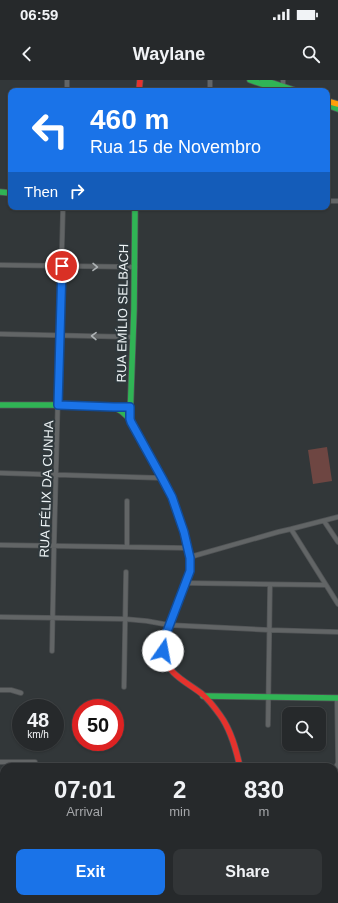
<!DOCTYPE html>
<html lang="en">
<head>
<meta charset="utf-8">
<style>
	body { margin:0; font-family:Arial,sans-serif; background:#323537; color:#f1f3f6; height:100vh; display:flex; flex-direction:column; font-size:15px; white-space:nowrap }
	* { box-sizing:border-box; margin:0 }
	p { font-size:13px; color:#a4a6a9 }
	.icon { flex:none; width:22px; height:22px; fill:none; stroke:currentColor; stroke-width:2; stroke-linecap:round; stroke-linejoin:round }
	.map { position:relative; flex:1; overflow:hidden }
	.sheet { position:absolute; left:0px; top:683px; width:338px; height:140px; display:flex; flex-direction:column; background:#26292b; border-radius:12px 12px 0 0; box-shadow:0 1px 3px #0004,0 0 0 1px #424547 }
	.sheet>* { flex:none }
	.guide { position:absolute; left:8px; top:8px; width:322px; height:122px; border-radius:8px; box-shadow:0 1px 3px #0004,0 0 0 1px #424547; background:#1a73e8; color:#fff; overflow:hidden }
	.fabs { position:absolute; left:282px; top:627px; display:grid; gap:8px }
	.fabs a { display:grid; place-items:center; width:44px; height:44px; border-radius:8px; background:#26292b; box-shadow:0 1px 3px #0004,0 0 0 1px #424547; font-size:20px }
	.speed { position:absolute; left:12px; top:619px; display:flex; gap:8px; font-size:20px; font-weight:700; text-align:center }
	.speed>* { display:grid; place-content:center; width:52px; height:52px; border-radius:50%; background:#26292b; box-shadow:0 1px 3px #0004,0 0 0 1px #424547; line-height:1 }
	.speed small { font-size:10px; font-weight:400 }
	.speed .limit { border:6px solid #d22; background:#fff; color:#111 }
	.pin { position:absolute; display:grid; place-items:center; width:34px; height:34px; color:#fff; margin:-17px; border:2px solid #fff; border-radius:50%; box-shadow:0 1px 4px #0007 }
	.me { position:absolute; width:44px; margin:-22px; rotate:12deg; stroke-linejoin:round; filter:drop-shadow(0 0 3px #0008) }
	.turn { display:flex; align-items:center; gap:14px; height:84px; padding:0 16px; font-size:18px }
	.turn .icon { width:52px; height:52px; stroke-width:2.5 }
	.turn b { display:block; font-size:28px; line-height:34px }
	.then { display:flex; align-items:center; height:38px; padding:0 16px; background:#0003; gap:8px; font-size:15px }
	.eta { display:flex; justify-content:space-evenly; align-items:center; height:68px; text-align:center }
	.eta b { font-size:24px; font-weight:700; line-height:28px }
	.action { display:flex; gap:8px; margin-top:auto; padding:8px 16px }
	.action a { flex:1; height:46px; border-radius:8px; background:#1a73e8; color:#fff; font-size:16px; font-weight:700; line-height:46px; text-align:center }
	.action a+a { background:#323537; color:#f1f3f6 }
	.status { display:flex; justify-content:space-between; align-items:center; height:28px; padding:0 20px; background:#26292b; direction:ltr }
	.status svg { height:11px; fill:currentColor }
	header { display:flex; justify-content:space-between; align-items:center; height:52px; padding:0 16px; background:#26292b; font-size:18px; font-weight:700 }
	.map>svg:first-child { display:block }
	.green { fill:#6e4642 }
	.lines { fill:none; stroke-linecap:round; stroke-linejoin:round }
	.street-casing { stroke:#515456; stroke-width:5.5 }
	.fast-casing { stroke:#515456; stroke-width:7 }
	.slow-casing { stroke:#515456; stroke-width:7 }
	.jam-casing { stroke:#515456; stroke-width:7 }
	.street { stroke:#626566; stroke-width:4 }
	.fast { stroke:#30b455; stroke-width:5.5 }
	.slow { stroke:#ff9f0a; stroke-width:5.5 }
	.jam { stroke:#e5322d; stroke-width:5.5 }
	.oneway { stroke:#aeb3b5 }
	.route-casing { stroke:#114b97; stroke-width:10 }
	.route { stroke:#1a73e8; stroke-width:7 }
	.labels { text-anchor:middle; stroke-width:4; stroke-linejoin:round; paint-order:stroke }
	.street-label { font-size:13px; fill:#edf3f5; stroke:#2f383c }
</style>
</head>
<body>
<div class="status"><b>06:59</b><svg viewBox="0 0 49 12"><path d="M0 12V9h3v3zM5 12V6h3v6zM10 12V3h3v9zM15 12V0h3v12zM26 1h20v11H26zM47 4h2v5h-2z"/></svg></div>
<header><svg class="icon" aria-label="back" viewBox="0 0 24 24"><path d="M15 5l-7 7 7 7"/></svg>Waylane<svg class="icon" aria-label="search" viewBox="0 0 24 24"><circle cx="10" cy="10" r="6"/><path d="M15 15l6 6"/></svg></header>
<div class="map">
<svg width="338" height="823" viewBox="0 0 338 823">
	<rect width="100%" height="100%" fill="#323739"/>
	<path class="green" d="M327,367L332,401L313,404L308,370Z
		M103,819H205L203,823H168L162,820L152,823H104Z"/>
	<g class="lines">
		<defs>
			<path id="street" d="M283,9V0
				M67,11V0
				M210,11V0
				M327,121H338
				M0,185L135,187
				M0,254L133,257
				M0,393L162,398
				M324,441L338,462
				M291,449L338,524
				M0,465L188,468
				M127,467V421
				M190,477L278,452L291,449L338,437
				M186,503L326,505
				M0,537L125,539L147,541L169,545L269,550L338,552
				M52,571L54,466L63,127
				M124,607L126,492
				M0,610H11L21,613
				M268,645L270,505
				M0,682H35
				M334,688L336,687L338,683L337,618"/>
			<path id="fast" d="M250,0L283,11
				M263,0L297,11
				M327,25L338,29
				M0,112L11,113
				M0,325H58L130,327
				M114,327L121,331L130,339L172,417L184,452L190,477V491L165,557
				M130,339L134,229L135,127
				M203,616L338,618
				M258,823L259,819"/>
			<path id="slow" d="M327,21L338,24"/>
			<path id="jam" d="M139,11L140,0
				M165,557C163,562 163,567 163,572C166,594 187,602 202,614C209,620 215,628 220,635C231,650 236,669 240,687"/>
		</defs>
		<use href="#street" class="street-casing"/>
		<use href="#fast" class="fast-casing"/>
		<use href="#slow" class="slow-casing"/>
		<use href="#jam" class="jam-casing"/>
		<use href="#street" class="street"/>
		<use href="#fast" class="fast"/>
		<use href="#slow" class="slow"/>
		<use href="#jam" class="jam"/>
	</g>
	<defs><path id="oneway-chevron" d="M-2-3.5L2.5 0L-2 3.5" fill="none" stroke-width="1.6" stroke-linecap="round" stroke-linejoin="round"/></defs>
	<g class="oneway">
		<use href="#oneway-chevron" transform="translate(95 187) rotate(1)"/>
		<use href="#oneway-chevron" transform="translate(94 256) rotate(-179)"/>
	</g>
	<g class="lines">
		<defs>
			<path id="route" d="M62,186L58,325L114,327H130V339L131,342L162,398L172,417L184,452L190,478V491L163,562V571"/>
		</defs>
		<use href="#route" class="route-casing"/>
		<use href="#route" class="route"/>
	</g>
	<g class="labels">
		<g class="street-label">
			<text transform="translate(122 233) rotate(-89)" y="5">RUA EMÍLIO SELBACH</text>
			<text transform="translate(46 409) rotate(-88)" y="5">RUA FÉLIX DA CUNHA</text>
		</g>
	</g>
</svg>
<div class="fabs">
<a><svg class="icon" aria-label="search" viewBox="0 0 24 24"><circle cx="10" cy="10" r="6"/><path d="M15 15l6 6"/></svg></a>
</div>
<div class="speed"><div>48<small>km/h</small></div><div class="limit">50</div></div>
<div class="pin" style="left:62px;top:186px;background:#d93025"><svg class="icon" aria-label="arrive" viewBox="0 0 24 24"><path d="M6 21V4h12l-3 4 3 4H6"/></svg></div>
<svg class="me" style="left:163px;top:571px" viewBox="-20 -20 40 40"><circle r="19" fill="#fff"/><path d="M0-13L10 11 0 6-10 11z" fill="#1a73e8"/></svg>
<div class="guide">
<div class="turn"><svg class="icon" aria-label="left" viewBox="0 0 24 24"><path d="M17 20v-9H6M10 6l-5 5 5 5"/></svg><div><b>460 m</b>Rua 15 de Novembro</div></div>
<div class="then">Then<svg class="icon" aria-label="right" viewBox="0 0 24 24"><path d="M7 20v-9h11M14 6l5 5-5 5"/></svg></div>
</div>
<section class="sheet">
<div class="eta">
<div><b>07:01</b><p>Arrival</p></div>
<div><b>2</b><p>min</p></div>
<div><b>830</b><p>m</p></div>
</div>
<div class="action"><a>Exit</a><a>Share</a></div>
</section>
</div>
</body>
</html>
